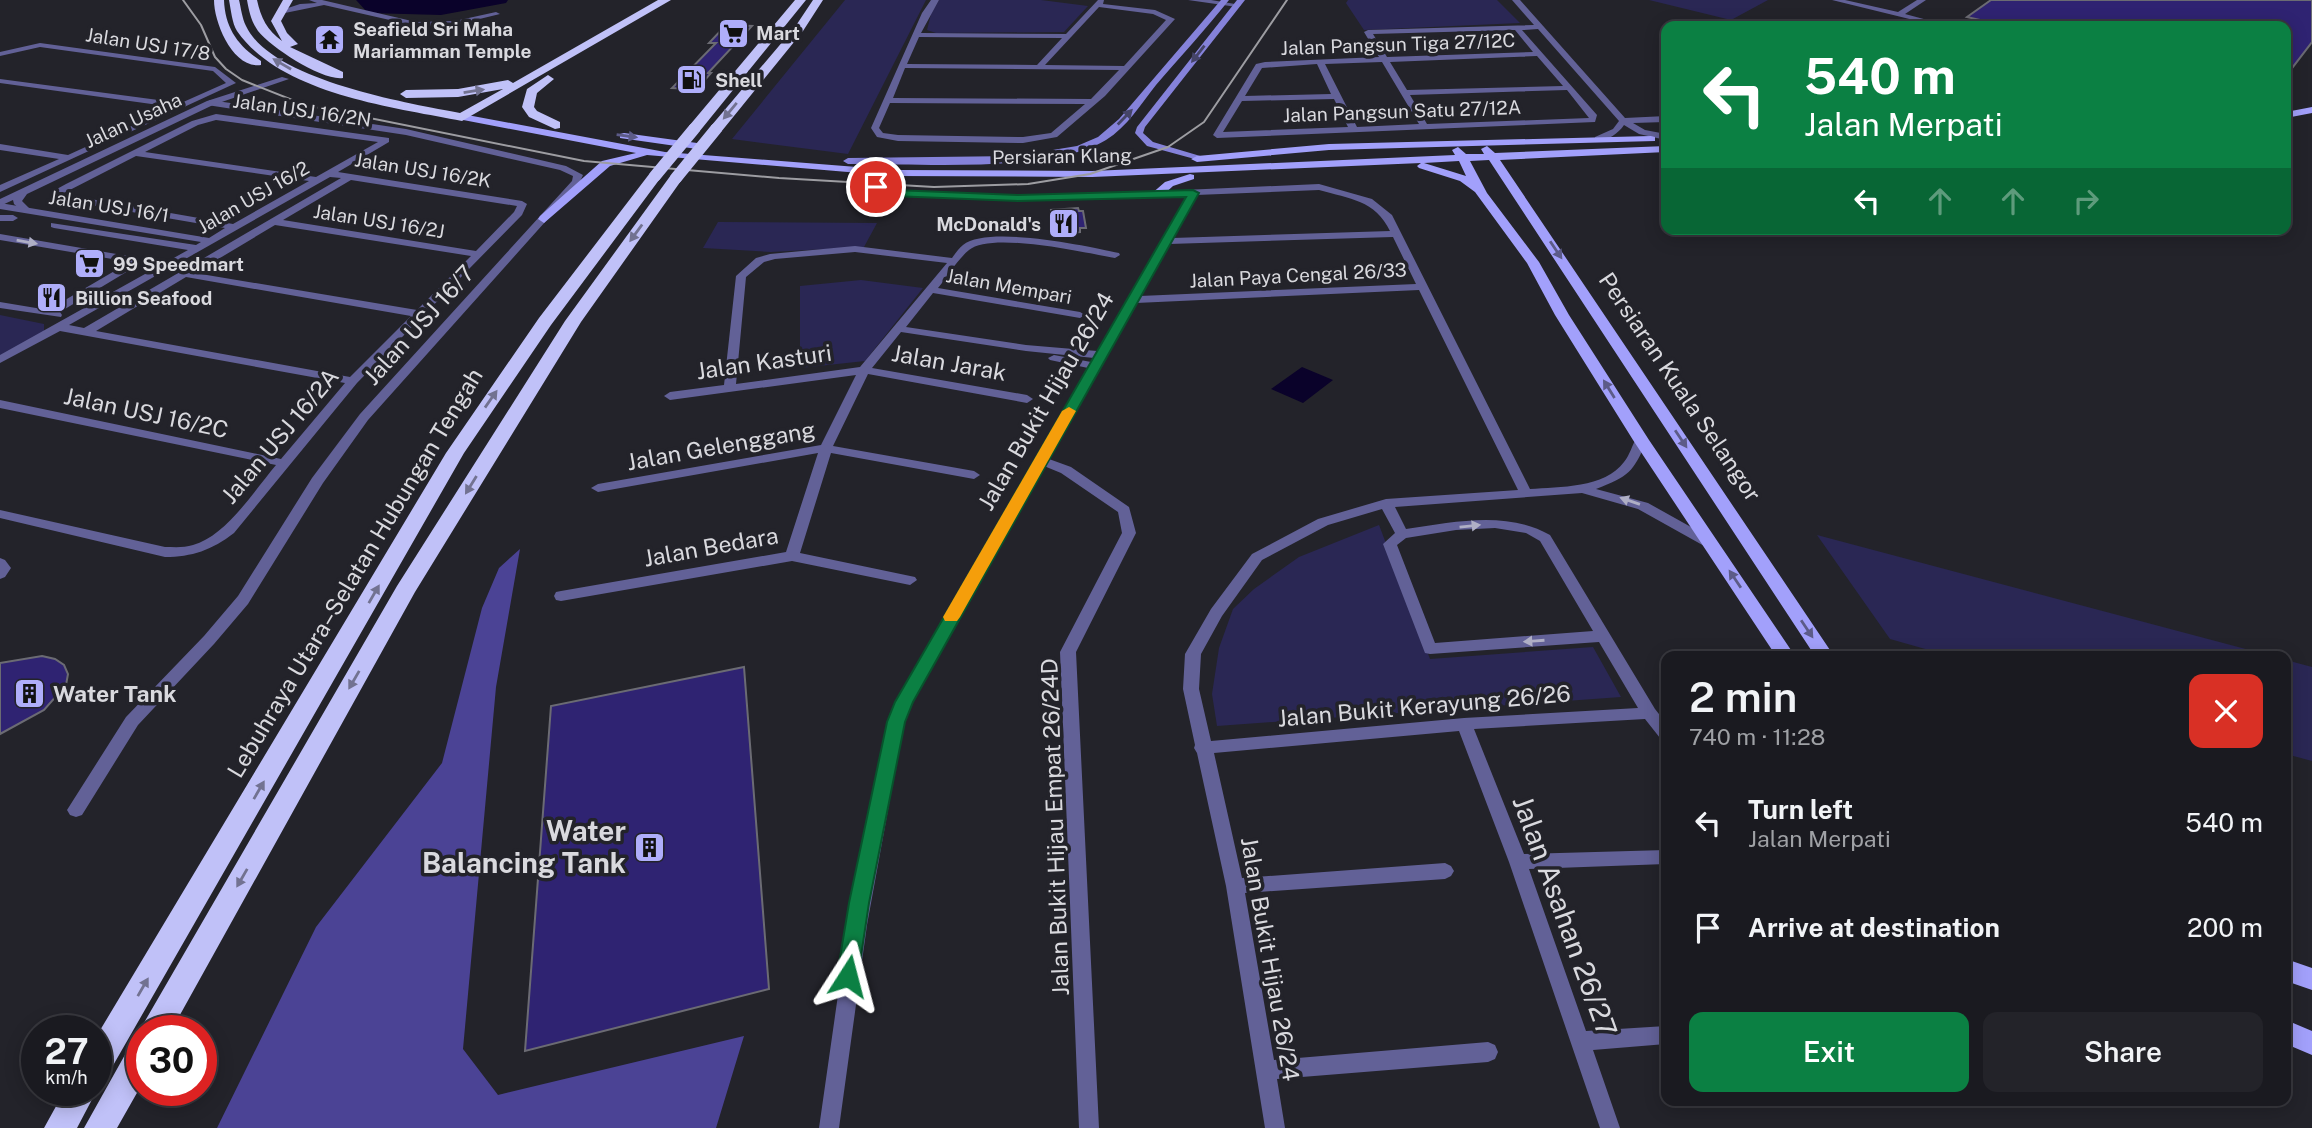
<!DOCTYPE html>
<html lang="en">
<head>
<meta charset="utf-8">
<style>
	body { margin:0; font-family:"Public Sans",sans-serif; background:#232329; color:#f1f3f6; height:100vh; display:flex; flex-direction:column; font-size:26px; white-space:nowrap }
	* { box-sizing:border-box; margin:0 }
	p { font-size:23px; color:#9fa1a5 }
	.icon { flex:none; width:38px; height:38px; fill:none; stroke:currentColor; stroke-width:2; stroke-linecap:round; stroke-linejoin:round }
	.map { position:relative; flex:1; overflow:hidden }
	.side { position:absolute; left:1661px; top:651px; width:630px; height:455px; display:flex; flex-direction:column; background:#1a1a20; border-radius:14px; box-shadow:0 4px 18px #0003,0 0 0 2px #38383e }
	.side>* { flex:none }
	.banner { position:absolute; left:1661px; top:21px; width:630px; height:214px; border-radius:14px; box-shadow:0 4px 18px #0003,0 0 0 2px #38383e; background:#0b8043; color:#fff; overflow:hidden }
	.speed { position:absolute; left:21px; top:1015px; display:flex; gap:14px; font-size:35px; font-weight:700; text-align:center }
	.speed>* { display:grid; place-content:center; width:91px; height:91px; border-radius:50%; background:#1a1a20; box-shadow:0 4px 18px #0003,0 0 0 2px #38383e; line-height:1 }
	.speed small { font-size:18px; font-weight:400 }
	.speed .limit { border:10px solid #d22; background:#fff; color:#111 }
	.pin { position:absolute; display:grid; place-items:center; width:60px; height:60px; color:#fff; margin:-30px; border:4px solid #fff; border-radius:50%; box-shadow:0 2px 7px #0007 }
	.me { position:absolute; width:77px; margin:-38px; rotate:9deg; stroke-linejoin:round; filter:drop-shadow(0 0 5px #0008) }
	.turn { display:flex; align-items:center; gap:24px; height:147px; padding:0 28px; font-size:32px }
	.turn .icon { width:91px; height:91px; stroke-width:2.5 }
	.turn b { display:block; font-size:49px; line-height:60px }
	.lanes { display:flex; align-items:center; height:66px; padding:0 28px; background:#0003; justify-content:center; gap:35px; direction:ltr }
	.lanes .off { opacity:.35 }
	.round { display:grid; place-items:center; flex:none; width:74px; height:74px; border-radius:14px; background:#232329 }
	.overview { display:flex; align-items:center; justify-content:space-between; height:119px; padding:0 28px }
	h1 { font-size:42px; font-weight:600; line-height:52px }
	.cta { display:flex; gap:14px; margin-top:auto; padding:14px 28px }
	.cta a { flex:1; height:80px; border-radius:14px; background:#0b8043; color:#fff; font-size:28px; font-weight:600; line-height:80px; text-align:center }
	.cta a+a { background:#232329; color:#f1f3f6 }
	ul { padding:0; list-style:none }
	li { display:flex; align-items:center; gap:21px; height:105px; padding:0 28px }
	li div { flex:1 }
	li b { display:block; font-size:26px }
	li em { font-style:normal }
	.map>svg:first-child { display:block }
	.green { fill:#2a2754 }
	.forest { fill:#4b4395 }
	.water { fill:#0a022a }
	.building { fill:#2f2372; stroke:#6b6b73; stroke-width:2 }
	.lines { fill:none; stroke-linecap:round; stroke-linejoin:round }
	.minor { fill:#626197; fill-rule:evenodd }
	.tertiary { fill:#626197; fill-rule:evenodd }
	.secondary { fill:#8582da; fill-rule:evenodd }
	.primary { fill:#a2a0fb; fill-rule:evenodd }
	.motorway { fill:#c0c1f8; fill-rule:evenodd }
	.tram { stroke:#9d9da2; stroke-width:2 }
	.motorway-bridge { stroke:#c0c1f8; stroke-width:12 }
	.oneway { fill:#454468 }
	.oneway2 { fill:#727291 }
	.oneway3 { fill:#5c5b88 }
	.oneway4 { fill:#afafc5 }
	.route { fill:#0b8043; stroke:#07532c; stroke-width:2 }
	.slow { fill:#f59e0b }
	.labels { text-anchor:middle; stroke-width:7; stroke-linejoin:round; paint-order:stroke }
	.far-poi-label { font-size:19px; font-weight:bold; fill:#d9d9de; stroke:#23232a; text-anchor:start }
	.far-street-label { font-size:19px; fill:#d9d9de; stroke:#23232a }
	.street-label { font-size:23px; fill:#d9d9de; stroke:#23232a }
	.poi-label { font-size:23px; font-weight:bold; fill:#d9d9de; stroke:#23232a; text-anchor:start }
	.near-poi-label { font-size:28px; font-weight:bold; fill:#d9d9de; stroke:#23232a; text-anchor:end }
	.near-street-label { font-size:28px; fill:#d9d9de; stroke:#23232a }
</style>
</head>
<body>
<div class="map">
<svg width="2312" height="1128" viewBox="0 0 2312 1128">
	<rect width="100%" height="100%" fill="#23232a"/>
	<path class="green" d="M845,0H926L848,154L732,139Z
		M939,0H1041L1088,6L1064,32L936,33L927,30L931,14Z
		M1348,0H1497L1520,23L1364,30L1346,3Z
		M1649,0H1768L1731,20Z
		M718,222L877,223L864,247L771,252L703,248Z
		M861,280L923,288L865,361L800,368V286Z
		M0,315L44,324V332L0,357Z
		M1379,525L1430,659L1593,647L1621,697L1217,726L1212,694L1219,648L1233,609L1254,589L1299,557Z
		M1817,535L2272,656H1950L1890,639Z
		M2286,660L2312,667V761L2286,754Z"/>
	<path class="forest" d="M520,549L496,687L463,1049L498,1095L744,1036L716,1128H217L316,927L442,763L482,608L499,568Z"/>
	<path class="water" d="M356,0H508L506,3L441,15L368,13Z
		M1302,367L1333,380L1303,403L1271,389Z"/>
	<path class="building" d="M1991,0H2312V42L2286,76V26H2006L1967,17Z
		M726,25L752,26L708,73H711L697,89L672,88L716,43H709Z
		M1078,208L1079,211H1083L1086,228H1080V232L1055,234L1051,210Z
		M42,656L55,659L64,665L68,674L66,685L44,710L0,734V663Z
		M744,667L769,989L525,1051L551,706Z"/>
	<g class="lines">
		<path class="minor" d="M309,0H322L416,22L455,21L496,12L500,14L455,25L416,26L324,5L280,14L276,12L300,4L317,3Z
			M931,0H939L921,33L1066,34L1098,0H1104L1103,4L1155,10L1175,19L1105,96L1057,137L1023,143L898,141L877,137L871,128L922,13ZM1099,7L1153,14L1166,20L1124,66L1045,65ZM919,37L1062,38L1037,65L907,64ZM905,68L1119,70L1091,99L893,98ZM890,103L1085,104L1051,133L1023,137L898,135L883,133L879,128Z
			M1188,0H1211L1241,5L1237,7Z
			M1512,0H1520L1625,118L1666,116V122L1633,123L1645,130L1666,134V140L1639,134L1624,125C1618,134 1606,142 1595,141V137L1613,129L1619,121L1538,29L1522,30L1597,115L1595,122L1217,138L1213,135L1256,64L1265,62L1379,57L1364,32L1368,30L1534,25ZM1515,30L1533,52L1387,57L1373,34ZM1537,56L1563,86L1407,90L1390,62ZM1382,62L1419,124L1357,127L1325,64ZM1317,64L1331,94L1245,96L1262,68ZM1567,90L1589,118L1427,124L1410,95ZM1334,99L1348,127L1223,132L1242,101Z
			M1832,0H1845L1898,12L1917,0H1926L1905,14L1950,26H1938Z
			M40,43L215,67L236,83L0,192V185L59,159L0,150V144L68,155L173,107L0,83V79L181,103L226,83L213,71L40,47L0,56V52Z
			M210,100L406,129L566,166L583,175L579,184L368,420L323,483L248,604L214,644L138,725L82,815L76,817L70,815L67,810L126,717L204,636L238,596L312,478L360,414L572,181L573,176L560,170L406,135L207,105L206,103Z
			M216,114L389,138V142L338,172L522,201L527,204L522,215L357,383L234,533C212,550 192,557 165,557L0,518V510L165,547C174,547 184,548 193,545C226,536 254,491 276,465L0,408V400L281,459L345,383L60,331L0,363V355L188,250L54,228L51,227V223L196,245L201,242L0,209V203L209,238L225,228L56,199L51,196L55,190L66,184L192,121ZM216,120L378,142L316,177L145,152L198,125ZM136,156L309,181L233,224L62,194ZM330,177L341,178L84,328L69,325ZM351,180L517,206L514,212L476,251L283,220ZM275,225L471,256L417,310L195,273ZM186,277L411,316L350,377L96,331Z
			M851,169C865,169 877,186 892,190L1018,195L1095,194L1319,184L1372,199L1392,215L1530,489C1559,487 1605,488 1624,462C1630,455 1632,445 1637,437H1645L1647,440C1633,473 1629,476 1596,489L1648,503L1716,541L1718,544L1716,547H1706L1638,509L1582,493L1395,507L1406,529C1455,522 1505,510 1550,535L1655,709L1666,723V740L1660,738L1645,719L1474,729L1524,854L1666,850V864L1529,869L1586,1031L1666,1026V1044L1593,1050L1620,1128H1600L1509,862L1459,731L1214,753L1242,878L1445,863L1451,866L1454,871L1451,876L1445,879L1245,893L1274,1060L1488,1042L1495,1045L1498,1052L1495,1059L1488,1062L1277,1079L1285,1128H1265L1226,886L1197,753L1194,748L1195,745L1183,689L1185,654L1211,609L1252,554L1318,519L1386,499L1518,490L1419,290L1136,303L1049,459L1071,467L1129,507L1136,533L1076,652L1099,1128H1079L1060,652L1122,533L1118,512L1061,473L1044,466L912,702L904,722L867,925L839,1128H819L848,925L888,722L898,698L1088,368L1050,360L1048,358L1054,355L1091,362L1094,358L1026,351L901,332L872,368L1027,395L1033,399L1027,403L868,374L833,446L974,471L980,475L974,479L831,453L800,553L915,577L917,580L910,585L792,561L561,601L556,600L554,596L556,592L561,591L786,552L818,453L598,492L591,488L598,484L821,445L856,375L670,400L664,396L670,392L724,385L736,276L756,258L770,254L855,246L952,258C955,254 959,248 963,245C988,225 1087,246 1119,253L1120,255L1115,258C1086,253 991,231 969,250C957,260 948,276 938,288L1080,312L1085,315L1080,318L933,293L906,327L1026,345L1097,351L1187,196L1018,201L892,196L877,192L851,173ZM1319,190C1350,199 1375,200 1390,231L1173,238L1196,195ZM1393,237L1416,284L1140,296L1169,244ZM855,252L947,263L860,367L736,384L746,277L764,262L775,259ZM1382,509L1395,533L1383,544L1425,653L1430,654L1599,642L1638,708L1464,718L1211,741L1199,689L1201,654L1222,616L1262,560L1328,525ZM1495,528L1526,533L1540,541L1593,631L1435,643L1397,545L1406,538L1456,530Z
			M0,234L134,257L133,268L60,312L62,315L61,317L0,308V302L48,310L123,266L124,261L0,240Z
			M0,558L5,560L11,568L5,577L0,579Z"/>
		<path class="tertiary" d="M282,77L289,79L213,105L27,194L22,201L29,208V212H23L14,204L13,200L0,206V199L207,101Z
			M0,215H13L18,218L13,221H0Z"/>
		<path class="secondary" d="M1221,0H1229C1206,29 1180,57 1156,85C1141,104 1127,127 1106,140C1051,174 914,163 848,164L843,161L848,158L1016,156L1077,146L1098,137L1119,119Z
			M1237,0H1245L1145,127L1143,133L1153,142L1207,158L1202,161L1147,146L1135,133L1137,127Z"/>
		<path class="primary" d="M2312,107V113L2286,118V112Z
			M462,114L665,152L895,170L1092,171L1455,155L1452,150L1458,147L1466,154H1484L1481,149L1487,146L1495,153L1666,146V152L1500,160L1834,656H1815L1489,160L1470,161L1487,193L1539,262L1569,315L1649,440L1795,656H1776L1633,440L1555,315L1527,263L1475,192L1460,181L1419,168L1417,166L1421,163L1092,177L895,176L647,155L610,166L544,223L538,219L540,216L602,161L636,153L458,119V115ZM1459,161L1466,176L1424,163Z
			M624,133L697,143L703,146L697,149L620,138V134Z
			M1651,136L1655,137V141L1329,150L1197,162L1191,159L1197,156L1329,144Z
			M1190,174L1194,175V179L1173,186L1160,198L1150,195L1165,182Z
			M2286,959L2312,968V990L2286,981Z
			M2286,1020L2312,1031V1055L2286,1044Z"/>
		<path class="motorway" d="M214,0H224C225,28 238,46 261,61V65C233,69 214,23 214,0Z
			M229,0H239C241,8 242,18 246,26C271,80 406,103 460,113L503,89L458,97L406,98L400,94L406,90L458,89L508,80L513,83L658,0H671L462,121C392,107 281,94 237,31C232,23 231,10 229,0Z
			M247,0H257C261,18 267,30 282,41L271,21L283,0H293L281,21L287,33L298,44L290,47L343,72V78C322,81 272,48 258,31C251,21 249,11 247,0Z
			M795,0H806L699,132H689V126Z
			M813,0H823L803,31L721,132H711V126L795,27Z
			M548,75L554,79L537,93L534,107L537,111L560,122V128L555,129L529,117L522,107L527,89Z
			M655,172L662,176L551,325L464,453L107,1076L96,1080V1037L446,453L539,318L650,173Z
			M676,174L683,178L581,322L415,592L171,1031H142V1035L140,1031L145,1021L397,586L565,321L671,175Z
			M142,1040V1084L117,1128H84L131,1044Z
			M96,1087L97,1090L77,1128H44L65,1090H96Z"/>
		<path class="tram" d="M183,0L201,25L215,57L226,69L242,80L305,105L584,161L779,178L934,187L1028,184L1090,174L1168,147L1204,122L1287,0"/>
		<path class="motorway-bridge" d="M655,176L694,129
			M676,178L716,129"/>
	</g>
	<defs><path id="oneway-solid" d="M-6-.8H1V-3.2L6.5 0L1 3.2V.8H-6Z" transform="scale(1.75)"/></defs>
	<g class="oneway">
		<use href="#oneway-solid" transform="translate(1198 54) rotate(128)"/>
		<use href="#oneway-solid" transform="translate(1125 117) rotate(-46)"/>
	</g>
	<g class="oneway2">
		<use href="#oneway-solid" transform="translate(282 64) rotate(-150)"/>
		<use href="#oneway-solid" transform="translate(474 91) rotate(-9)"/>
		<use href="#oneway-solid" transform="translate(730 111) rotate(130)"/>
		<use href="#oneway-solid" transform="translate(636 233) rotate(126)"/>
		<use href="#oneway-solid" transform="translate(491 399) rotate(-55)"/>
		<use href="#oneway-solid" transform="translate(471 485) rotate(122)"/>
		<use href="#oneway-solid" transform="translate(374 594) rotate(-60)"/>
		<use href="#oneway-solid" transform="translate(354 680) rotate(120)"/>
		<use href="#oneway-solid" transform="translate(259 790) rotate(-60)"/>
		<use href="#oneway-solid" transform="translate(242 878) rotate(120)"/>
		<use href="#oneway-solid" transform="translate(143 987) rotate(-60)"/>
	</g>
	<g class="oneway3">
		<use href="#oneway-solid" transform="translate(627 136) rotate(8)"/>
		<use href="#oneway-solid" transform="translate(1556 250) rotate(56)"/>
		<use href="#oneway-solid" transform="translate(1609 389) rotate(-122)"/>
		<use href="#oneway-solid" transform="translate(1681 439) rotate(56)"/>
		<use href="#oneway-solid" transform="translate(1735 579) rotate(-124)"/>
		<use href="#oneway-solid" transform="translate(1807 629) rotate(56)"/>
	</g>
	<g class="oneway4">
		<use href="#oneway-solid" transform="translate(27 242) rotate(10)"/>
		<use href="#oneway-solid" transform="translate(1630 501) rotate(-161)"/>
		<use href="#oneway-solid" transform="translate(1470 526) rotate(-6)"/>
		<use href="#oneway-solid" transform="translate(1534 641) rotate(176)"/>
	</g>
	<path class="route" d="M876,183L894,190L1018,195L1193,190L1199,193L913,702L905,722L869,903L858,976L855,983L848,986L840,983L837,976L849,903L887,722L895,702L1186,197L1018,201L892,196L872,189V184Z"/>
	<path class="slow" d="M1069,407L1076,411L960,617L957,621H945L943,617L1062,411Z"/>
	<defs>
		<symbol id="supermarket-square" viewBox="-11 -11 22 22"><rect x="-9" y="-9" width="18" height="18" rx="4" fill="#afaefa" stroke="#23232a"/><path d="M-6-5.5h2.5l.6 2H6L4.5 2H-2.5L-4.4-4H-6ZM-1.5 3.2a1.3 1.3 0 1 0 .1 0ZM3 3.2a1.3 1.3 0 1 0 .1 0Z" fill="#111"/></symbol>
		<symbol id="temple-square" viewBox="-11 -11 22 22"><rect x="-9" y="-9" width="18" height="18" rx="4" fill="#afaefa" stroke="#23232a"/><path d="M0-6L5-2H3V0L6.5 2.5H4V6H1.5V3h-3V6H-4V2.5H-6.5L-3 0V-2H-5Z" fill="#111"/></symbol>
		<symbol id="fuel-square" viewBox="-11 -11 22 22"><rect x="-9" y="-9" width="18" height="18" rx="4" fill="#afaefa" stroke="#23232a"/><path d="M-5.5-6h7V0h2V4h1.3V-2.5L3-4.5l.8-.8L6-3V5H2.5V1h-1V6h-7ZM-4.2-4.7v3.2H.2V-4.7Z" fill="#111"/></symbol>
		<symbol id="restaurant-square" viewBox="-11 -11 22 22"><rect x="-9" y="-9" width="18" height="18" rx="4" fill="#afaefa" stroke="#23232a"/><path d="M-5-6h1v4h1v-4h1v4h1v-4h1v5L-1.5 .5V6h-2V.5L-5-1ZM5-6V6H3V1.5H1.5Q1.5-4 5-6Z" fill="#111"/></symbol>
		<symbol id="building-square" viewBox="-11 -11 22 22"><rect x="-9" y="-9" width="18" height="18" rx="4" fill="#afaefa" stroke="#23232a"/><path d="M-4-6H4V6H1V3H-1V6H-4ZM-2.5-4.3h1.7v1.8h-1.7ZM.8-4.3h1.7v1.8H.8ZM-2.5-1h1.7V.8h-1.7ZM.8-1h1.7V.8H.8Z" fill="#111"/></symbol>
	</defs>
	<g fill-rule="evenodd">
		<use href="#supermarket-square" x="716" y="16" width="35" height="35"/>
		<use href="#temple-square" x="312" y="22" width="35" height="35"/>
		<use href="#fuel-square" x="674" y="62" width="35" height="35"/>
		<use href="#restaurant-square" x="1046" y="206" width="35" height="35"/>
		<use href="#supermarket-square" x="72" y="246" width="35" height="35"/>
		<use href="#restaurant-square" x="34" y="280" width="35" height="35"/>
		<use href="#building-square" x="12" y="676" width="35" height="35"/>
		<use href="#building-square" x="632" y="830" width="35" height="35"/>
	</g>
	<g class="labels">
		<g class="far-poi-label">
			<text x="353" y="36">Seafield Sri Maha<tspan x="353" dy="22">Mariamman Temple</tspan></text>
			<text x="756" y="40">Mart</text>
			<text x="715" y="87">Shell</text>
			<text x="1041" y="231" text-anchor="end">McDonald's</text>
			<text x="113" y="271">99 Speedmart</text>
			<text x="75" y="305">Billion Seafood</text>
		</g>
		<g class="far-street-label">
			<text transform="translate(148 44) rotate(9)" y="7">Jalan USJ 17/8</text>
			<text transform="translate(1398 44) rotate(-2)" y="7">Jalan Pangsun Tiga 27/12C</text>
			<text transform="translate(302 110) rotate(8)" y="7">Jalan USJ 16/2N</text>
			<text transform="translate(1402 111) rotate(-2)" y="7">Jalan Pangsun Satu 27/12A</text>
			<text transform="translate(133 120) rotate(-25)" y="7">Jalan Usaha</text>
			<text transform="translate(1062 156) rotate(-1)" y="7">Persiaran Klang</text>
			<text transform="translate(423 170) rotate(9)" y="7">Jalan USJ 16/2K</text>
			<text transform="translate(253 197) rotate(-30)" y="7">Jalan USJ 16/2</text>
			<text transform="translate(109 206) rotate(9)" y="7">Jalan USJ 16/1</text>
			<text transform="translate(379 221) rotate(9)" y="7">Jalan USJ 16/2J</text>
			<text transform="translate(1298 275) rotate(-3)" y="7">Jalan Paya Cengal 26/33</text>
			<text transform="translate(1009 286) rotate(10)" y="7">Jalan Mempari</text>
		</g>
		<g class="street-label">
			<text transform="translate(419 325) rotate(-48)" y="8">Jalan USJ 16/7</text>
			<text transform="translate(764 362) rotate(-8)" y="8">Jalan Kasturi</text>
			<text transform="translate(949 363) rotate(10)" y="8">Jalan Jarak</text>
			<text transform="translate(1680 387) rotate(56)" y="8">Persiaran Kuala Selangor</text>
			<text transform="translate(1046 401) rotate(-60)" y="8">Jalan Bukit Hijau 26/24</text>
			<text transform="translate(146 413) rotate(12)" y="8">Jalan USJ 16/2C</text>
			<text transform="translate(280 436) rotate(-50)" y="8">Jalan USJ 16/2A</text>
			<text transform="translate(721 446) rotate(-10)" y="8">Jalan Gelenggang</text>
			<text transform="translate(711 547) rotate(-10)" y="8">Jalan Bedara</text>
			<text transform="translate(355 573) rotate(-59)" y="8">Lebuhraya Utara–Selatan Hubungan Tengah</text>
			<text transform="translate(1424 706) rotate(-5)" y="8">Jalan Bukit Kerayung 26/26</text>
			<text transform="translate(1055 827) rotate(-92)" y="8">Jalan Bukit Hijau Empat 26/24D</text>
			<text transform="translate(1270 959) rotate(80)" y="8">Jalan Bukit Hijau 26/24</text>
		</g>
		<g class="poi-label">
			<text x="53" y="702">Water Tank</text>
		</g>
		<g class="near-poi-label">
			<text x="626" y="841">Water<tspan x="626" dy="32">Balancing Tank</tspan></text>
		</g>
		<g class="near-street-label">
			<text transform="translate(1565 916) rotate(70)" y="10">Jalan Asahan 26/27</text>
		</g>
	</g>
</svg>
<div class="speed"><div>27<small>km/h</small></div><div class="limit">30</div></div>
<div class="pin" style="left:876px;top:187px;background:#d93025"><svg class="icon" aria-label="arrive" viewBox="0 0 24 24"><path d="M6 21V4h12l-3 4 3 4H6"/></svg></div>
<svg class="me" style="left:848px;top:976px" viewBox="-20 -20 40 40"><path d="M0-17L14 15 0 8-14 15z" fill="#0b8043" stroke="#fff" stroke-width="4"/></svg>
<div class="banner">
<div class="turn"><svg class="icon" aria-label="left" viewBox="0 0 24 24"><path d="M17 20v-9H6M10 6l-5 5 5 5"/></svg><div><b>540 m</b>Jalan Merpati</div></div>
<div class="lanes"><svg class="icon" aria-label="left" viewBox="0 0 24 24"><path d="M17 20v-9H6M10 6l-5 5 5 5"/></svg><svg class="icon off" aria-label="ahead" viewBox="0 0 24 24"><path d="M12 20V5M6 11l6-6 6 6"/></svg><svg class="icon off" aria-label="ahead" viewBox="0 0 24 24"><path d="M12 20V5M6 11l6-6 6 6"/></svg><svg class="icon off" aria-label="right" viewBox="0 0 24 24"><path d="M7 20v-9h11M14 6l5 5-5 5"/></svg></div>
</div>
<section class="side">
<div class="overview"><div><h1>2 min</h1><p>740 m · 11:28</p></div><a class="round" style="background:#d93025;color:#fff"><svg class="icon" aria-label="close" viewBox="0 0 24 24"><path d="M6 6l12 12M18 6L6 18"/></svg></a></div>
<ul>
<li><svg class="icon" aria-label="left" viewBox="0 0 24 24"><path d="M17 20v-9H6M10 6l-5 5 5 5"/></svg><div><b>Turn left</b><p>Jalan Merpati</p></div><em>540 m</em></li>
<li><svg class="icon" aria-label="arrive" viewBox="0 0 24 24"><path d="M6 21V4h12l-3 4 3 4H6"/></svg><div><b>Arrive at destination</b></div><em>200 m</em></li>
</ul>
<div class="cta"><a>Exit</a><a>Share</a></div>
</section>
</div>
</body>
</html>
